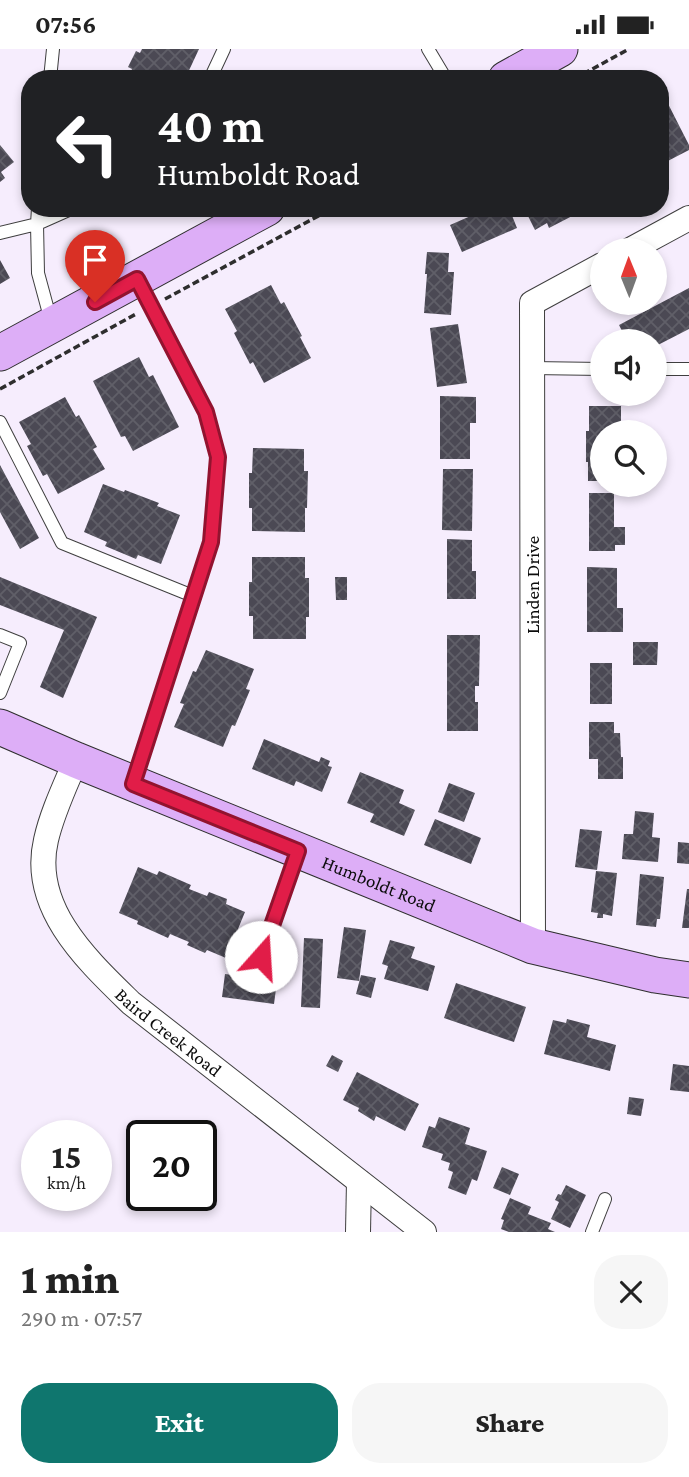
<!DOCTYPE html>
<html lang="en">
<head>
<meta charset="utf-8">
<style>
	body { margin:0; font-family:"Crimson Pro",serif; background:#f6f6f6; color:#222; height:100vh; display:flex; flex-direction:column; font-size:26px; white-space:nowrap }
	* { box-sizing:border-box; margin:0 }
	p { font-size:23px; color:#767676 }
	.icon { flex:none; width:38px; height:38px; fill:none; stroke:currentColor; stroke-width:2; stroke-linecap:round; stroke-linejoin:round }
	.map { position:relative; height:1183px; overflow:hidden }
	.details { display:flex; flex-direction:column; background:#fff; flex:1 }
	.details>* { flex:none }
	.hud { position:absolute; left:21px; top:21px; width:648px; height:147px; border-radius:28px; box-shadow:0 4px 10px #0003; background:#202124; color:#fff; overflow:hidden }
	.needle { width:46px; rotate:359deg }
	.controls { position:absolute; left:590px; top:189px; display:grid; gap:14px }
	.controls a { display:grid; place-items:center; width:77px; height:77px; border-radius:50%; background:#fff; box-shadow:0 4px 10px #0003; font-size:35px }
	.speed { position:absolute; left:21px; top:1071px; display:flex; gap:14px; font-size:35px; font-weight:700; text-align:center }
	.speed>* { display:grid; place-content:center; width:91px; height:91px; border-radius:50%; background:#fff; box-shadow:0 4px 10px #0003; line-height:1 }
	.speed small { font-size:18px; font-weight:400 }
	.speed .limit { border:4px solid #111; border-radius:10px; background:#fff; color:#111 }
	.pin { position:absolute; display:grid; place-items:center; width:60px; height:60px; color:#fff; margin:-72px -30px; border-radius:50% 50% 50% 0; rotate:-45deg; box-shadow:0 0 7px #0007 }
	.pin .icon { rotate:45deg }
	.me { position:absolute; width:77px; margin:-38px; rotate:19deg; stroke-linejoin:round; filter:drop-shadow(0 0 5px #0008) }
	.turn { display:flex; align-items:center; gap:24px; height:147px; padding:0 21px; font-size:32px }
	.turn .icon { width:91px; height:91px; stroke-width:2.5 }
	.turn b { display:block; font-size:49px; line-height:60px }
	.round { display:grid; place-items:center; flex:none; width:74px; height:74px; border-radius:28px; background:#f6f6f6 }
	.headline { display:flex; align-items:center; justify-content:space-between; height:119px; padding:0 21px }
	h1 { font-size:42px; font-weight:800; line-height:52px }
	.cta { display:flex; gap:14px; margin-top:auto; padding:14px 21px }
	.cta a { flex:1; height:80px; border-radius:28px; background:#0f766e; color:#fff; font-size:28px; font-weight:800; line-height:80px; text-align:center }
	.cta a+a { background:#f6f6f6; color:#222 }
	.status { display:flex; justify-content:space-between; align-items:center; height:49px; padding:0 35px; background:#fff; direction:ltr }
	.status svg { height:19px; fill:currentColor }
	.map>svg:first-child { display:block }
	.building { fill:url(#building-cross-hatch) }
	.lines { fill:none; stroke-linecap:round; stroke-linejoin:round }
	.lane-casing { stroke:#3f3f3f; stroke-width:14 }
	.street-casing { stroke:#3f3f3f; stroke-width:26 }
	.secondary-casing { stroke:#2e2e2e; stroke-width:37 }
	.path { stroke:#2e2e2e; stroke-width:3.5; stroke-dasharray:7 3.5; stroke-linecap:butt }
	.lane { stroke:#fff; stroke-width:12 }
	.street { stroke:#fff; stroke-width:24 }
	.secondary { stroke:#ddaef7; stroke-width:35 }
	.route-casing { stroke:#92132f; stroke-width:18 }
	.route { stroke:#e11d48; stroke-width:12 }
	.labels { text-anchor:middle; stroke-width:7; stroke-linejoin:round; paint-order:stroke }
	.street-label { font-size:19px; fill:#0c0c0c; stroke:#fff }
</style>
</head>
<body>
<div class="status"><b>07:56</b><svg viewBox="0 0 49 12"><path d="M0 12V9h3v3zM5 12V6h3v6zM10 12V3h3v9zM15 12V0h3v12zM26 1h20v11H26zM47 4h2v5h-2z"/></svg></div>
<div class="map">
<svg width="689" height="1183" viewBox="0 0 689 1183">
	<defs>
		<pattern id="building-cross-hatch" width="8" height="8" patternUnits="userSpaceOnUse" patternTransform="scale(1.75)"><rect width="8" height="8" fill="#4b4954"/><path d="M0 0l8 8M0 8l8-8" fill="none" stroke="#605f68"/></pattern>
	</defs>
	<rect width="100%" height="100%" fill="#f6edfd"/>
	<path class="building" d="M142,0H199L185,30H128L132,20L128,18L136,2L140,4Z
		M660,39L689,96V101L664,114L660,106Z
		M0,96L14,113L1,123L5,129L0,133Z
		M489,159H509L517,179L462,203L450,176Z
		M524,159H582L576,163V165L549,179L547,174L535,181Z
		M427,203L449,204L448,223H454L451,266L424,264L427,225H425Z
		M0,211L10,229L0,235Z
		M271,236L281,255L284,253L302,287L300,288L311,309L264,334L253,313L250,315L234,284L237,282L225,260Z
		M689,239V280L654,298V292H627L619,276Z
		M458,275L467,334L437,338L430,279Z
		M139,308L149,328L153,326L179,378L133,402L125,387L121,388L93,332Z
		M440,347L476,348V374H470V410H440Z
		M65,348L76,368L79,366L97,398L93,400L105,420L58,445L47,425L43,427L27,397L31,395L19,373Z
		M589,357H621V383H602V432H588V413H586V382H589Z
		M253,399L304,400V422H308L307,459H305V483L252,482V459H249V424H252Z
		M0,416L39,489L20,500L0,463Z
		M443,420H473L472,482L442,481Z
		M103,435L124,443L125,441L159,454L157,457L180,466L161,515L138,506L136,510L105,497L107,493L84,483Z
		M589,444H614V478H625V496H615V502H589Z
		M447,490L472,491V522H476V550H447Z
		M252,508H305V529H309V568H306V590H253V567H249V533H252Z
		M587,518L617,519V559H623V583H587Z
		M0,528L97,568L63,649L40,638L64,581L0,556Z
		M335,528H347V551H336Z
		M447,586H480L479,637H475V653H478V682H447Z
		M633,593H658L657,616H633Z
		M206,601L254,620L246,640L250,641L235,677L232,676L223,698L174,678L184,655L180,654L193,622L196,623Z
		M590,614H612V655H590Z
		M589,673H614V684H620L621,708H623V730H598V710H589Z
		M264,690L319,713L321,708L330,712L328,717L332,718L322,743L296,732L294,737L252,720Z
		M360,723L404,741L399,754L415,761L404,787L370,773L374,765L347,754Z
		M449,734L475,744L464,773L438,763Z
		M635,762L654,764L652,788L660,789L658,813L622,810L624,785H633Z
		M435,770L481,789L471,815L424,796Z
		M580,780L602,782L597,821L575,818Z
		M678,793L689,794V815L677,814Z
		M138,818L157,826L159,822L191,836L189,840L207,847L209,843L227,850L226,855L245,863L226,909L207,901L205,904L187,896L189,893L170,885L168,889L137,875L138,872L119,864Z
		M596,822L617,824L612,867L603,865V869H597L598,864L591,863Z
		M640,825L664,828L660,870H657L656,878L636,876Z
		M687,840H689V879H682Z
		M344,878L366,881L359,932L337,929Z
		M304,889L323,890L320,959L301,958Z
		M390,891L415,898L411,909L435,917L428,942L384,930L388,917L382,915Z
		M225,925L277,932L274,955L222,948Z
		M361,926L376,929L371,949L356,945Z
		M456,934L526,958L514,993L444,969Z
		M567,970L590,976L587,988L616,996L610,1022L544,1005L553,971L566,974Z
		M332,1006L343,1012L338,1023L326,1017Z
		M673,1015L689,1017V1043L670,1041Z
		M357,1023L419,1055L405,1082L376,1067L374,1072L358,1062L359,1059L343,1051Z
		M629,1048L644,1050L641,1067L627,1065Z
		M439,1068L470,1079L465,1095L487,1102L477,1132L472,1130L466,1146L448,1139L453,1123L448,1121L450,1114L441,1111L443,1105L422,1098L429,1077L435,1079Z
		M502,1118L519,1125L510,1146L493,1139Z
		M566,1136L586,1146L570,1179L551,1170L559,1153L555,1151L558,1145L561,1146Z
		M510,1149L531,1158L528,1165L551,1174L548,1180L555,1183H509L501,1180L504,1171L501,1170Z"/>
	<g class="lines">
		<defs>
			<path id="lane" d="M428,0L446,30
				M50,30L53,0
				M210,30L224,0
				M38,159L37,175L38,224L51,272
				M0,184L37,175L73,159
				M532,319L602,320
				M654,320H689
				M0,373L62,494L193,547
				M0,586L20,594L0,644
				M135,731L211,493L218,408L206,363L137,230
				M261,908L298,802
				M592,1183L605,1150"/>
			<g id="street">
				<path d="M630,201L689,169"/>
				<path id="s1" d="M76,711C65,737 52,764 46,791C30,859 88,912 131,954L424,1183"/>
				<path d="M533,897L532,254L602,216"/>
				<path d="M358,1183L359,1133"/>
			</g>
			<g id="secondary">
				<path d="M506,30L560,0"/>
				<path d="M0,304L267,159"/>
				<path id="s2" d="M0,678L76,711L533,897L655,926L689,931"/>
			</g>
		</defs>
		<use href="#lane" class="lane-casing"/>
		<use href="#street" class="street-casing"/>
		<use href="#secondary" class="secondary-casing"/>
		<path class="path" d="M574,30L629,0
			M165,250L333,159
			M0,340L136,265"/>
		<use href="#lane" class="lane"/>
		<use href="#street" class="street"/>
		<use href="#secondary" class="secondary"/>
	</g>
	<g class="lines">
		<defs>
			<path id="route" d="M95,253L137,230L206,363L218,408L211,493L133,735L298,802L261,908"/>
		</defs>
		<use href="#route" class="route-casing"/>
		<use href="#route" class="route"/>
	</g>
	<g class="labels">
		<g class="street-label">
			<text transform="translate(532 536) rotate(-90)" y="7">Linden Drive</text>
			<text dy="7" stroke="none"><textPath href="#s2" startOffset="410">Humboldt Road</textPath></text>
			<text dy="7" stroke="none"><textPath href="#s1" startOffset="326">Baird Creek Road</textPath></text>
		</g>
	</g>
</svg>
<div class="controls">
<a><svg class="needle" viewBox="-14 -14 28 28"><path d="M0-13l5 13h-10z" fill="#e53935"/><path d="M0 13l5-13h-10z" fill="#767676"/></svg></a>
<a><svg class="icon" aria-label="sound" viewBox="0 0 24 24"><path d="M4 9h4l5-4v14l-5-4H4zM17 9q2 3 0 6"/></svg></a>
<a><svg class="icon" aria-label="search" viewBox="0 0 24 24"><circle cx="10" cy="10" r="6"/><path d="M15 15l6 6"/></svg></a>
</div>
<div class="speed"><div>15<small>km/h</small></div><div class="limit">20</div></div>
<div class="pin" style="left:95px;top:253px;background:#d93025"><svg class="icon" aria-label="arrive" viewBox="0 0 24 24"><path d="M6 21V4h12l-3 4 3 4H6"/></svg></div>
<svg class="me" style="left:261px;top:908px" viewBox="-20 -20 40 40"><circle r="19" fill="#fff"/><path d="M0-13L10 11 0 6-10 11z" fill="#e11d48"/></svg>
<div class="hud">
<div class="turn"><svg class="icon" aria-label="left" viewBox="0 0 24 24"><path d="M17 20v-9H6M10 6l-5 5 5 5"/></svg><div><b>40 m</b>Humboldt Road</div></div>
</div>
</div>
<section class="details">
<div class="headline"><div><h1>1 min</h1><p>290 m · 07:57</p></div><a class="round"><svg class="icon" aria-label="close" viewBox="0 0 24 24"><path d="M6 6l12 12M18 6L6 18"/></svg></a></div>
<div class="cta"><a>Exit</a><a>Share</a></div>
</section>
</body>
</html>
